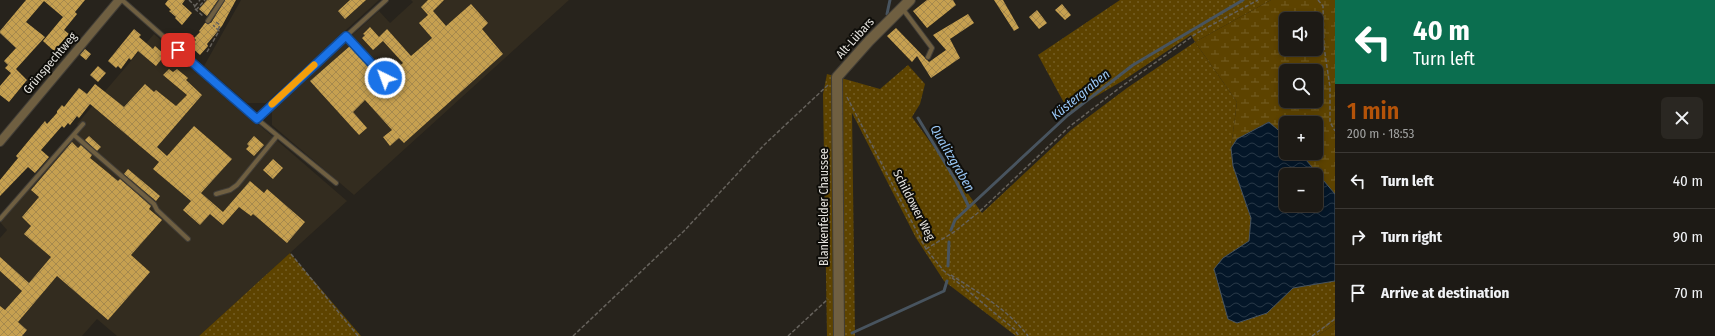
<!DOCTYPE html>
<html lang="en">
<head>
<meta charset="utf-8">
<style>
	body { margin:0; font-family:"Fira Sans Condensed",sans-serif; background:#2a2722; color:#f1f3f6; height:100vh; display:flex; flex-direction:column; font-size:15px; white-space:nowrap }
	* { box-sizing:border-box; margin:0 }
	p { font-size:13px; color:#a0a1a0 }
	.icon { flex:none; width:22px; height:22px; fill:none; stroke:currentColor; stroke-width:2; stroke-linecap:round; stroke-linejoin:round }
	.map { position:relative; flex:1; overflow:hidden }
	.sheet { display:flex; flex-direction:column; background:#1d1a15; width:380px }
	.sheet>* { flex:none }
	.banner { background:#0b6e4f; color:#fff; overflow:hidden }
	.controls { position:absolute; left:1279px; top:12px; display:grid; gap:8px }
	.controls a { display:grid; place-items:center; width:44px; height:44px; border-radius:6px; background:#1d1a15; box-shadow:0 2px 6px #0003,0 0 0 1px #3b3834; font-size:20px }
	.pin { position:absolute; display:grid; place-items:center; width:34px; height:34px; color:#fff; margin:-17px; border-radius:8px; box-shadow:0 2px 6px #0006 }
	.me { position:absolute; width:44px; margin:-22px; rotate:318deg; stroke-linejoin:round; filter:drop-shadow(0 0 3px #0008) }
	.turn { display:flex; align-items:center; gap:14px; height:84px; padding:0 12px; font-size:18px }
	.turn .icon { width:52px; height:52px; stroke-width:2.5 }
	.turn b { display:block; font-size:28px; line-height:34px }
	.round { display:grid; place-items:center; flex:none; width:42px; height:42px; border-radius:6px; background:#2a2722 }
	.overview { display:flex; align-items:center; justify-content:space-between; height:68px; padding:0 12px }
	h1 { font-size:24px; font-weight:600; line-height:30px; color:#b45309 }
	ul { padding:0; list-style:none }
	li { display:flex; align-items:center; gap:12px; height:56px; padding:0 12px; border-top:1px solid #3b3834 }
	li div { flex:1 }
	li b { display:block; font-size:15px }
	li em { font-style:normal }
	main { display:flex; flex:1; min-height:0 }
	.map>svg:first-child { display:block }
	.built { fill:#332c1f }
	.grass { fill:url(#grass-dots) }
	.wetland { fill:url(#wetland-marsh); fill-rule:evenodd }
	.water { fill:url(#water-waves); stroke:#48545f; fill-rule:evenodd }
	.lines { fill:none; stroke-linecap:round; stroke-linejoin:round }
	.stream { stroke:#48545f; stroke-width:3 }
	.building { fill:url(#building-cross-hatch) }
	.service-casing { stroke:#423e37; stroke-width:6 }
	.minor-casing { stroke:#423e37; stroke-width:10 }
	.tertiary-casing { stroke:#423e37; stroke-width:12 }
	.path { stroke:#66625c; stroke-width:1.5; stroke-dasharray:4 2; stroke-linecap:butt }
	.service { stroke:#6f5f41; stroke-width:4 }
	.minor { stroke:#6f5f41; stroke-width:8 }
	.tertiary { stroke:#6f5f41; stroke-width:10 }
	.route-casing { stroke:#114b97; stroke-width:10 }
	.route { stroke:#1a73e8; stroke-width:7 }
	.slow { stroke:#f59e0b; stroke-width:7 }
	.labels { text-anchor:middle; stroke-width:4; stroke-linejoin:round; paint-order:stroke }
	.street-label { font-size:12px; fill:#e5e3de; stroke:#0e0d09 }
	.water-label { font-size:13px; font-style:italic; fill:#99c7f6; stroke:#0e0d09 }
</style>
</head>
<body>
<main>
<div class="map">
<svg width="1335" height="336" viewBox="0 0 1335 336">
	<defs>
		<pattern id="grass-dots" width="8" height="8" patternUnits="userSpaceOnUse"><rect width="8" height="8" fill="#5d4300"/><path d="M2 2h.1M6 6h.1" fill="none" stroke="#745e25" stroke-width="1.8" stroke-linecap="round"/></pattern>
		<pattern id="wetland-marsh" width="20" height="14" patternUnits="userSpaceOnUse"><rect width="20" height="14" fill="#5d4300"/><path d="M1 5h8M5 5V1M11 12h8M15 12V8" fill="none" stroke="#745e25"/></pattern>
		<pattern id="water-waves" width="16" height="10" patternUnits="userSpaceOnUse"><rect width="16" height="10" fill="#041628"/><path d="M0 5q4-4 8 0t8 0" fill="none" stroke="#283847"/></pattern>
		<pattern id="building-cross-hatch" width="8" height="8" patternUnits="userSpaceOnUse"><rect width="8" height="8" fill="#c6a050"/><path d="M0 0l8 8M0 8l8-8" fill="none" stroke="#a6894d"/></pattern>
	</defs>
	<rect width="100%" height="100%" fill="#27231c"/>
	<path class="built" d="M241,0H379L266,103H247L204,66Z
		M411,0H569L354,195L272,125V108L379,11L390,23L413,2Z
		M154,34L347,201L199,336H117L97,319L82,336H0V238L7,230L0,222L81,128L77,124Z"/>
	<path class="grass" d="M1120,0H1271L1195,42L1237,102L1231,148L1233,166L1251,218L1249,241L1223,258L1237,323L1267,313L1293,288L1335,281V324L1317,336H1016L944,281L916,238L852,113L855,336H827L823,94L827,74L880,89L908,65L925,84L920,104L912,117L982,213L1071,130L1127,88L1195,42L1191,35L1124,80L1069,112L1038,55Z
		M290,253L361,336H199Z"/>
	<path class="wetland" d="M1271,0H1335V194L1300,153H1316V123H1286V137L1268,122L1237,139L1231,148L1237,102L1195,42ZM1286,19H1316V49H1286ZM1286,71H1316V101H1286Z
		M1335,324V336H1317Z"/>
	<path class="water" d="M1269,122L1286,137V153H1300L1335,194V281L1293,288L1267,313L1237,323L1228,319L1214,269L1223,258L1249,241L1251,218L1233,166L1231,148L1237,139ZM1286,175H1316V205H1286Z"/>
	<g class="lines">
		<path class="stream" d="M887,14L890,0
			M918,118L956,181L969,207
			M951,230L955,220L1068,115L1133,65L1243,0
			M948,266L949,242
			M852,333L944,291L947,281"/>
	</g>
	<path class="building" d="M26,0H85L75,12L77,14L64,30L69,34L54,51L43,41L63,17L44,1L26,22L45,37L16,69L27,80L9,102L0,95V86L11,73L5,68L8,65L4,61L16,48L0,33V31Z
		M168,0H185L182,4L192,13L182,25L175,18L176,17L169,11L171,10L165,4Z
		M207,0H218L207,16L199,9Z
		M225,0H236L222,26L207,44L208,46L200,55L190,46L196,40L194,38L200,32L199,31L205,23H211Z
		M350,0H366L345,19L338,11Z
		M428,0H444L433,11L446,26L471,4L488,23L482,29L503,54L404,143L399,138L390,146L383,137L392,130L365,100L353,112L367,128L359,135L310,81L350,46L382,81H387V76L403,63L383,41L373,50L362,38L365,35L363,34L370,27L379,37L387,29L411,56L432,38L419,23L428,15L421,7Z
		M927,0H953L956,5L927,28L913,11Z
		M994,0H1003L1019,28L1014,31Z
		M1062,4L1071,15L1065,20L1055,10Z
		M1037,10L1047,23L1039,29L1029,17Z
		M968,14L974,23L950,39L960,58L931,78L917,56L912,62L887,36L896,28L929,62L946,50L933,35Z
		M134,29L141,35L139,37L153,49L155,46L165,55L156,66L138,51L131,60L129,58L121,69L118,66L116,68L108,61Z
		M85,49L91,54L86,60L80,55Z
		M98,66L106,73L98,82L90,75Z
		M169,69L173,72L177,69L188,78L186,80L202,95L157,147L167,156L194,126L232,159L201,193L223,212L250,181L264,193L267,189L305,222L287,243L253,214L251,216L239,207L223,225L210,214L200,225L183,210L191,201L153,169L159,162L90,104L79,118L77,116L70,125L68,123L64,128L62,126L41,150L49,157L35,173L28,167L0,196V180L18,158L16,156L45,121L47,124L57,113V111L62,105L64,107L79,88L87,94L95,84L124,107L145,84L154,92L156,90L176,106L187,95L163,75Z
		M89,136L101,147L97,151L85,140Z
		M254,136L264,145L254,156L246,149L249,146L247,144Z
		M72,142L78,148L81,145L92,155L90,158L118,181L120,179L151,206L149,209L162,220L131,255L150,272L108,320L57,276L18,322L27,330L22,336H0V306L5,310L22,291L0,271V257L29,283L51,257L24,234L31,226L22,217L39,197L31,190Z
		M273,159L283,168L273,179L263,170Z
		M128,169L160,196L156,201L124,174Z"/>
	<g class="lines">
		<defs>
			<path id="service" d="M122,0L257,119L336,183
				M902,8L932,48L928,57
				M208,21L222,0
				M346,36L385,78
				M257,119L294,83L386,0
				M74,135L154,204L157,210L188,239
				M216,194L230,190L237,185L277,136
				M0,219L83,124"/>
			<path id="minor" d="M0,142L119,0"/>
			<path id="tertiary" d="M839,336L837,77L869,41L910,0"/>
		</defs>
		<use href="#service" class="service-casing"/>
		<use href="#minor" class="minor-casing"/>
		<use href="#tertiary" class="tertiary-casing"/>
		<path class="path" d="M189,0L195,6L194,8L203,16
			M1318,0L1323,6L1324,47L1330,87V122L1335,131
			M195,6L200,0
			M196,10L205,0
			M216,22L220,25L218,30
			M207,52L219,31L213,25
			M847,97L926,249L944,271L1014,329L1019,336
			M926,249L954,232L979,212L1069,127L1118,89L1197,33L1258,0
			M291,254L358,336
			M951,275C978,292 1008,310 1028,336
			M573,336L684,231L764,145L828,85
			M788,336L828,299
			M1312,336L1335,319"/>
		<use href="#service" class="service"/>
		<use href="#minor" class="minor"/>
		<use href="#tertiary" class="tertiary"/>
	</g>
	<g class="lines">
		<defs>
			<path id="route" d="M178,50L257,119L346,36L385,78"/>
		</defs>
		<use href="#route" class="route-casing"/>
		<use href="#route" class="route"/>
		<path class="slow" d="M272,104L314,65"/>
	</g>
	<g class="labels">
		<g class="street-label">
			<text transform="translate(855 38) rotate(-48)" y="4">Alt-Lübars</text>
			<text transform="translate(50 63) rotate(-50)" y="4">Grünspechtweg</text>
			<text transform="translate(914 205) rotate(63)" y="4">Schildower Weg</text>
			<text transform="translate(824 207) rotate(-90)" y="4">Blankenfelder Chaussee</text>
		</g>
		<g class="water-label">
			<text transform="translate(1080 94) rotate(-39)" y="5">Küstergraben</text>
			<text transform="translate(953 158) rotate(60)" y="5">Qualitzgraben</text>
		</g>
	</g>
</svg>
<div class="controls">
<a><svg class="icon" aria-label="sound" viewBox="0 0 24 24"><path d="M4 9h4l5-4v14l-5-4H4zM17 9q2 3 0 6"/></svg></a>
<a><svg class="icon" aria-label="search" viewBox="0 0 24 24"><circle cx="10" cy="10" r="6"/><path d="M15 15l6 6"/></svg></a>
<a>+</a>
<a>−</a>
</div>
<div class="pin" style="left:178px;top:50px;background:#d93025"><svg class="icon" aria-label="arrive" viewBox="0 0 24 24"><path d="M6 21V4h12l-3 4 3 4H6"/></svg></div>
<svg class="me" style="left:385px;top:78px" viewBox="-20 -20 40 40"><circle r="17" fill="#1a73e8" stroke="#fff" stroke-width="3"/><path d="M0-11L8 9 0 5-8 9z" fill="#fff"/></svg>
</div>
<section class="sheet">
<div class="banner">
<div class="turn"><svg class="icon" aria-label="left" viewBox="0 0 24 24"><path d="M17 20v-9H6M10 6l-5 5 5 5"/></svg><div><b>40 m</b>Turn left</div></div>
</div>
<div class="overview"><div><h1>1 min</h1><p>200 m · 18:53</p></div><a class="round"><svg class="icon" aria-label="close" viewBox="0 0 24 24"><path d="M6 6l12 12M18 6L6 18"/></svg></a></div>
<ul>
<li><svg class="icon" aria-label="left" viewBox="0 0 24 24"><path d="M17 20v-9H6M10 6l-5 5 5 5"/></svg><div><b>Turn left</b></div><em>40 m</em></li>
<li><svg class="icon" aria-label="right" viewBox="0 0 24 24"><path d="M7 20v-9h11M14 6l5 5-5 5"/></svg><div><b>Turn right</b></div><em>90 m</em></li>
<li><svg class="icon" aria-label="arrive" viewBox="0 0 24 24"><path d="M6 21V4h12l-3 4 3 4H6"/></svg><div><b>Arrive at destination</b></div><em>70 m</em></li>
</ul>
</section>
</main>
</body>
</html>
